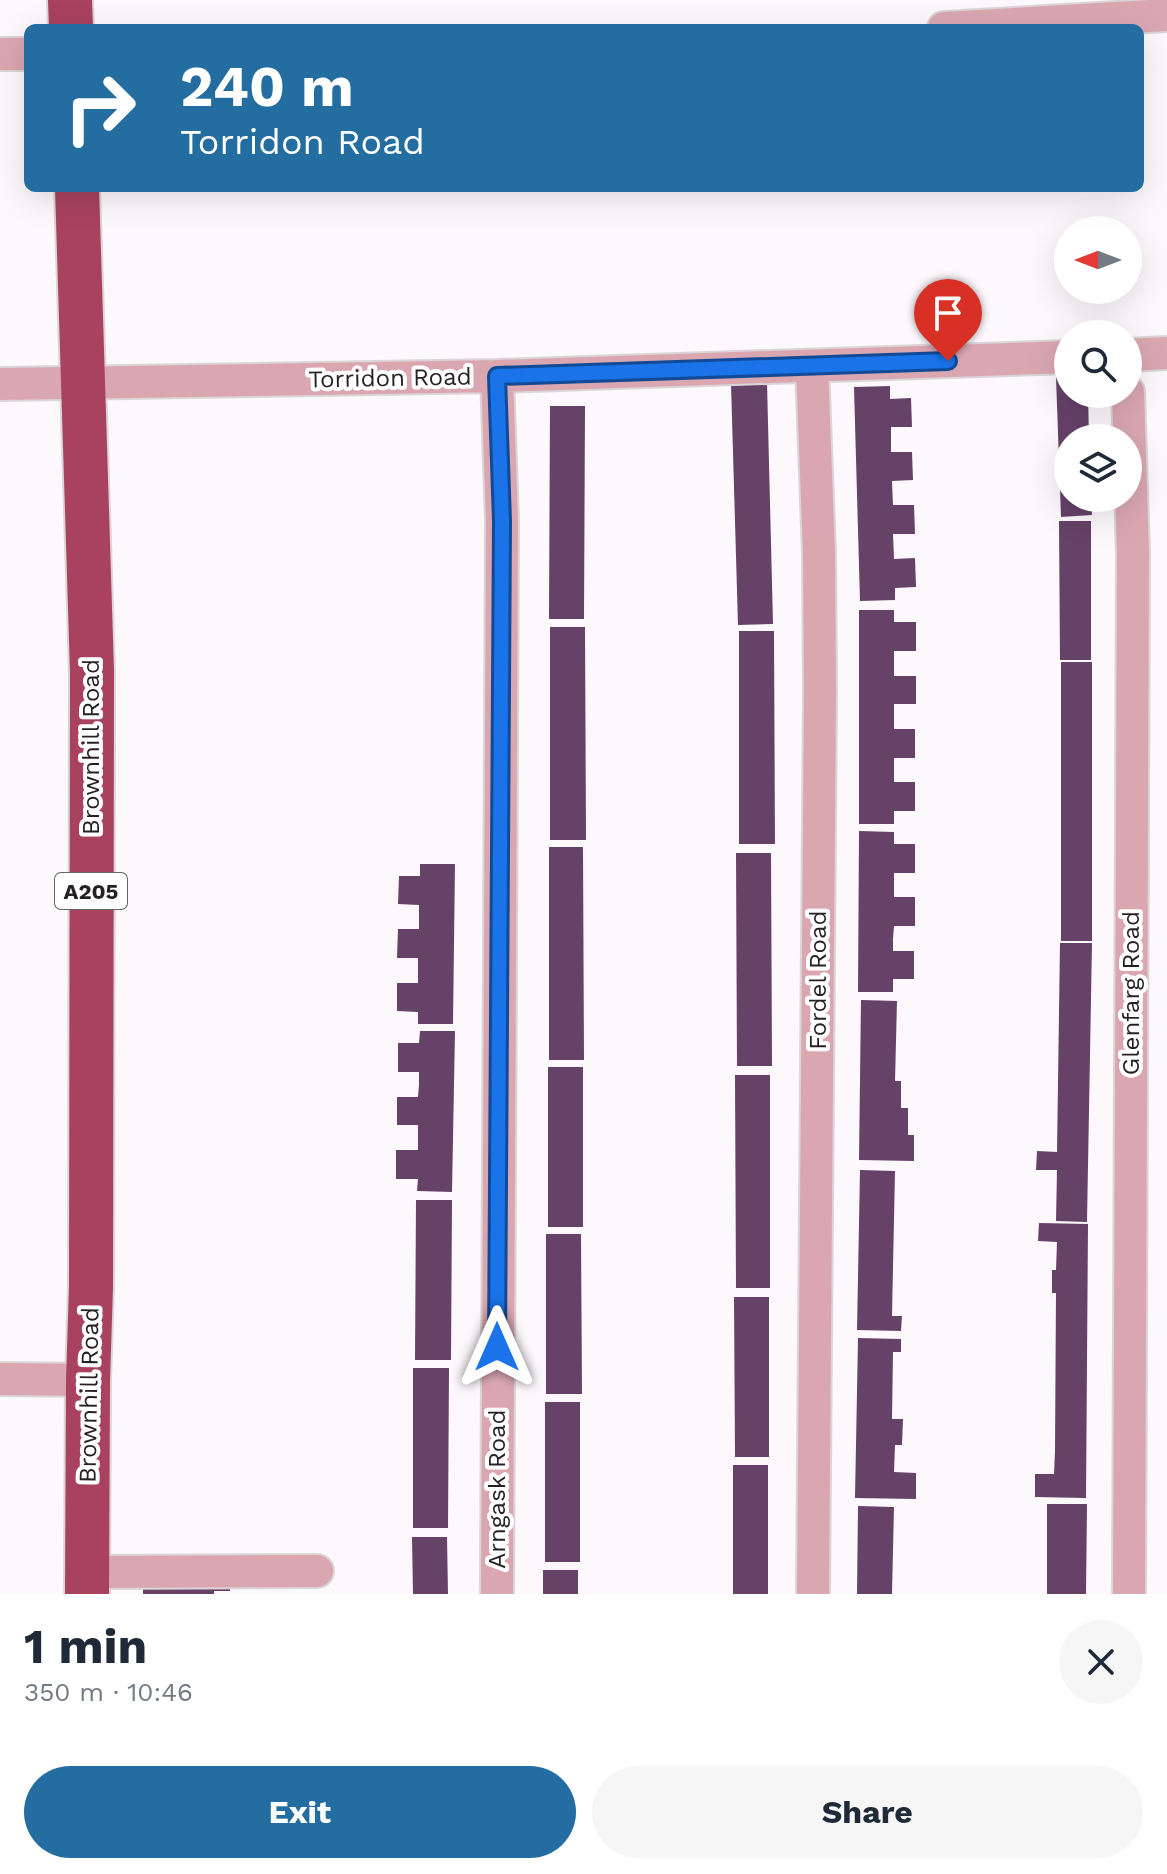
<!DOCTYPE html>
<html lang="en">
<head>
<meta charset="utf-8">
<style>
	body { margin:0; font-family:"Work Sans",sans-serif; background:#f6f6f7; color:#1f2937; height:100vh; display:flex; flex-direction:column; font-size:30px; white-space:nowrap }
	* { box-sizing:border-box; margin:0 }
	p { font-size:26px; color:#747a83 }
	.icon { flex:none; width:44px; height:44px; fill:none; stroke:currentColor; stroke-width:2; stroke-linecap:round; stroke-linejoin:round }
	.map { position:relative; height:1594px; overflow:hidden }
	.panel { display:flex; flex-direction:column; background:#fff; flex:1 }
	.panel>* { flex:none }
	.guide { position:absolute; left:24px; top:24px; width:1120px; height:168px; border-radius:12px; box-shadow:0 8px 32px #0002; background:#246da1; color:#fff; overflow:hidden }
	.needle { width:52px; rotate:270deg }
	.fabs { position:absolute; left:1054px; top:216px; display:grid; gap:16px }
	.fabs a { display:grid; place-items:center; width:88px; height:88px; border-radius:50%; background:#fff; box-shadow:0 8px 32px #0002; font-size:40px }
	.pin { position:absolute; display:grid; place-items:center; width:68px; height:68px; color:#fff; margin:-82px -34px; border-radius:50% 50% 50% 0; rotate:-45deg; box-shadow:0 0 8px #0007 }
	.pin .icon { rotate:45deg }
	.me { position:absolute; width:88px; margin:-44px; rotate:0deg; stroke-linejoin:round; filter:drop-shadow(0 0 6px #0008) }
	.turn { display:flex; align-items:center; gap:28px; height:168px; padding:0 24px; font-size:36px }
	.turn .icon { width:104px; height:104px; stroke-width:2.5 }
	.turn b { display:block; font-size:56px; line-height:68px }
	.round { display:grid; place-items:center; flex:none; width:84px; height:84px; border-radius:42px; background:#f6f6f7 }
	.head { display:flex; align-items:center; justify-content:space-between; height:136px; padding:0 24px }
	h1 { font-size:48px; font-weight:700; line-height:60px }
	.cta { display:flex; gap:16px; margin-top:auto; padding:16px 24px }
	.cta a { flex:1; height:92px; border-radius:48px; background:#246da1; color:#fff; font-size:32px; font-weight:700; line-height:92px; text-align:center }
	.cta a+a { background:#f6f6f7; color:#1f2937 }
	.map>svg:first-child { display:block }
	.building { fill:#664168 }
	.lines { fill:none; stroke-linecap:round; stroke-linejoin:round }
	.minor-casing { stroke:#dbd5d8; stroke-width:36 }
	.highway-casing { stroke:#dbd5d8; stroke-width:48 }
	.minor { stroke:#daa7b1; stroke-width:32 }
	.highway { stroke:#a9425f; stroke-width:44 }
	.route-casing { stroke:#114b97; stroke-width:20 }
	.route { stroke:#1a73e8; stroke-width:14 }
	.labels { text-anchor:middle; stroke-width:8; stroke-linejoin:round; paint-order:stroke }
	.shield { fill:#fff; stroke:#676265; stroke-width:2 }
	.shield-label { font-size:22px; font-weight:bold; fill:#261f23 }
	.street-label { font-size:24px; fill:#261f23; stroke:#fff }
</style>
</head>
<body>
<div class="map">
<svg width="1167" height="1594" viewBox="0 0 1167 1594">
	<rect width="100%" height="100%" fill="#fdf8fb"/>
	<path class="building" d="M1056,377H1068V394H1088L1089,438H1068V498H1091L1092,515L1061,517Z
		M767,383L773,624L738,625L731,384Z
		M890,386V399L911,398L912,427H891V452H912L913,480L892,481L893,505H914L915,534H893L894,559L915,558L916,587L895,588V600L860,601L854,387Z
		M550,406H585L584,619H549Z
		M1059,521H1091V660H1060Z
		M859,610H894V622H916V651H894V676H916V704H894V729H915V758H894V782H915V811H894V824H859Z
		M550,627H585L586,840H550Z
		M739,631H774L775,844H739Z
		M1061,662H1092V941H1061Z
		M859,831L894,832V844H915V873H894V897H915V926H894L893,939V951H914V979H893V992H858Z
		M549,847H583L584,1060H549Z
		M736,853H771L772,1066H737Z
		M420,864H455L453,1024H418V1012L397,1011V983H418V958H397L398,929H419V905L398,904L399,876H420Z
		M1060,943H1092L1087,1222L1056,1221L1057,1170H1036L1037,1151L1057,1152Z
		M861,1000L897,1001L895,1081H901V1108H908V1135H914V1161L859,1160Z
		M420,1031H455L452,1192L417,1191L418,1179H396V1150H418V1125H397V1097H418L419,1084V1072H398V1043H419Z
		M548,1067H583V1227H548Z
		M735,1075H770V1288H736Z
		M860,1170L895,1171L892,1316H902L901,1331L857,1330Z
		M416,1200H452L451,1360H415Z
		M1039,1223L1088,1224L1086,1498L1035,1497V1474H1054L1055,1451L1056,1293H1052V1270H1056L1057,1242L1038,1241Z
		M546,1234H581L582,1394H546Z
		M734,1297H769V1457H735Z
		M858,1338L901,1339V1352H893L892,1419H903L902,1445H895L894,1472L916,1473V1499L855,1498Z
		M413,1368H449L448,1528H413Z
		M545,1402H580V1562H545Z
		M733,1465H768V1594H733Z
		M1047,1504H1087L1086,1594H1047Z
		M858,1506L894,1507L892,1594H857Z
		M412,1537H447L448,1594H413Z
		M543,1570H578V1594H543Z
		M143,1576L230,1577V1591H214V1594H143Z"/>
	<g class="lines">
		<defs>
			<path id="minor" d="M944,28L1167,15
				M0,54H28
				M1128,355L1167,353
				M812,366L819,554L820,691L813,1594
				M497,376L502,521L497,1594
				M0,384L497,376L1068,357
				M1128,392L1133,554L1129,1594
				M0,1379L88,1380
				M87,1572L317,1571"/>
			<path id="highway" d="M70,0L71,28
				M77,188L92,672L91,1287L88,1380L87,1594"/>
		</defs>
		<use href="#minor" class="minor-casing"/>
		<use href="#highway" class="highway-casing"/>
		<use href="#minor" class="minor"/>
		<use href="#highway" class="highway"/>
	</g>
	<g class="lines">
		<defs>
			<path id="route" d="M497,1347L502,521L497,376L948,361"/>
		</defs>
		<use href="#route" class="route-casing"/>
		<use href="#route" class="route"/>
	</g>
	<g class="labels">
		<rect class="shield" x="55" y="873" width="72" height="36" rx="6"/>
		<g class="shield-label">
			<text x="91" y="899">A205</text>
		</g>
		<g class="street-label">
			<text transform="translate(390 378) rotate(-1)" y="8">Torridon Road</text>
			<text transform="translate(91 747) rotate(-90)" y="8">Brownhill Road</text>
			<text transform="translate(818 980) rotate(-90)" y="8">Fordel Road</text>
			<text transform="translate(1131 993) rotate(-90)" y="8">Glenfarg Road</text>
			<text transform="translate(89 1395) rotate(-89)" y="8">Brownhill Road</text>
			<text transform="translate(497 1489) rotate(-90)" y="8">Arngask Road</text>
		</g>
	</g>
</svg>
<div class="fabs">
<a><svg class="needle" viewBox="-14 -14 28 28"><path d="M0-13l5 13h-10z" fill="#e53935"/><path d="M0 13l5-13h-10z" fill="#747a83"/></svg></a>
<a><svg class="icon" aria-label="search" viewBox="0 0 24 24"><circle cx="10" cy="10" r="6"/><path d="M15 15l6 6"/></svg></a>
<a><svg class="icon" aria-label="layers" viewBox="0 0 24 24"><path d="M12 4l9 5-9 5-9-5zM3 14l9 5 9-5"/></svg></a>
</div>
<div class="pin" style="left:948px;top:361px;background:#d93025"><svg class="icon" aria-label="arrive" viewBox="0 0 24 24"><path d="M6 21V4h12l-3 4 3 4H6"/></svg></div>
<svg class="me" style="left:497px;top:1347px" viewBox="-20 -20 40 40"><path d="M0-17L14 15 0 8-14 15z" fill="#1a73e8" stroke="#fff" stroke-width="4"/></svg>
<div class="guide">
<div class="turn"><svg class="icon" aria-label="right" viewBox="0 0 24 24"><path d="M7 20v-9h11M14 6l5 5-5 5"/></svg><div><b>240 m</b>Torridon Road</div></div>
</div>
</div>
<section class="panel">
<div class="head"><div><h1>1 min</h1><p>350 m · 10:46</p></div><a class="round"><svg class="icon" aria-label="close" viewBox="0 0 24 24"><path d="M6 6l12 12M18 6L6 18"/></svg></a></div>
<div class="cta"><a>Exit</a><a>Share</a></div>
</section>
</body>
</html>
